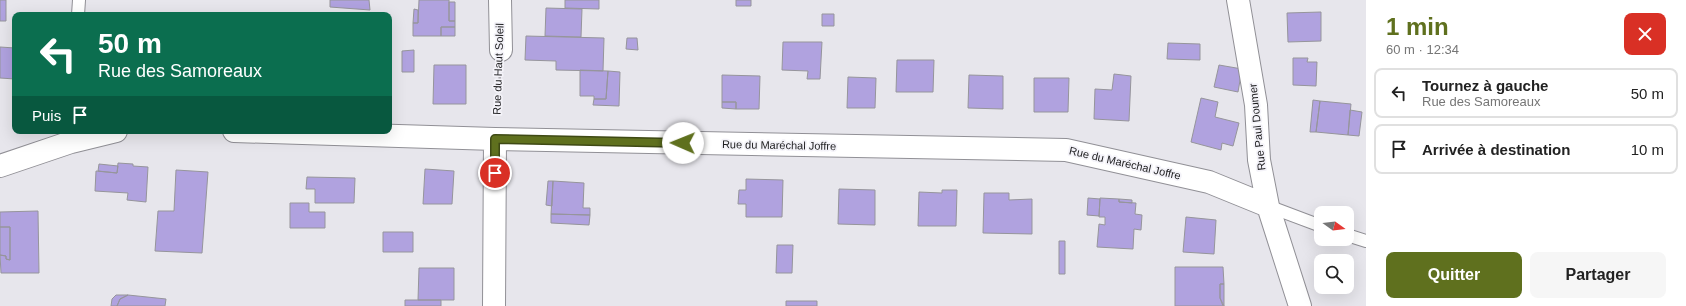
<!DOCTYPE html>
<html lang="fr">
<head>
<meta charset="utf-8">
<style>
	body { margin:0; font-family:Arial,sans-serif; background:#f6f6f6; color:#222; height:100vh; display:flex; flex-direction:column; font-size:15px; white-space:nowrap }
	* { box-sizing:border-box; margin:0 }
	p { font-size:13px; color:#767676 }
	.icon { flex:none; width:22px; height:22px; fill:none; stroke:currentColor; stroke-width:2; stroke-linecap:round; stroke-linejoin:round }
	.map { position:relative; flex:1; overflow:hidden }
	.sheet { display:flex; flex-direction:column; background:#fff; width:320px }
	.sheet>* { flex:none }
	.banner { position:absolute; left:12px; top:12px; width:380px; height:122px; border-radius:8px; box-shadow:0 4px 16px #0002; background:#0b6e4f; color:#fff; overflow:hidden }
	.needle { width:26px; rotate:105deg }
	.fabs { position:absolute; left:1314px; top:206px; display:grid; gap:8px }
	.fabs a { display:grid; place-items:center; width:40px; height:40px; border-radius:8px; background:#fff; box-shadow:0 4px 16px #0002; font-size:20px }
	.pin { position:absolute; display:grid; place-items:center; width:34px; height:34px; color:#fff; margin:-17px; border:2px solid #fff; border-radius:50%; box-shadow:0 1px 4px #0007 }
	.me { position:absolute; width:44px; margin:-22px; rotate:271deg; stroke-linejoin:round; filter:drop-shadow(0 0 3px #0008) }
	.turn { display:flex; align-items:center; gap:14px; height:84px; padding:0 20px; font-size:18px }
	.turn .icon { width:52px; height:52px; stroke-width:2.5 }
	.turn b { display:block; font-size:28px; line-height:34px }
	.then { display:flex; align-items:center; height:38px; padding:0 20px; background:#0003; gap:8px; font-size:15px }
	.round { display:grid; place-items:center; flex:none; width:42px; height:42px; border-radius:8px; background:#f6f6f6 }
	.summary { display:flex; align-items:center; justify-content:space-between; height:68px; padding:0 20px }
	h1 { font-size:24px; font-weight:700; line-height:30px; color:#5f701e }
	.cta { display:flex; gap:8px; margin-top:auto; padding:8px 20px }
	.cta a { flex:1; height:46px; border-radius:8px; background:#5f701e; color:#fff; font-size:16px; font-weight:700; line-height:46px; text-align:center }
	.cta a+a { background:#f6f6f6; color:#222 }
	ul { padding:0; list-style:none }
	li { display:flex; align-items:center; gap:12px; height:50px; margin:0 8px 6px; padding:0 12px; border:2px solid #e0e0e0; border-radius:8px }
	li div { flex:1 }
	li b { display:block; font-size:15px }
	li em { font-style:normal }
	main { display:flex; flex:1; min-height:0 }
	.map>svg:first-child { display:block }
	.building { fill:#b0a2df; stroke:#96959b }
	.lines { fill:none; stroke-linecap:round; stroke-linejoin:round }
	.service-casing { stroke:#919096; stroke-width:14 }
	.minor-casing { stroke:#919096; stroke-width:24 }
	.path { stroke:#98989c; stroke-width:2.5; stroke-dasharray:3 3; stroke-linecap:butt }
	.service { stroke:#fff; stroke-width:12 }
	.minor { stroke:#fff; stroke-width:22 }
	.route-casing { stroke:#3e4914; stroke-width:10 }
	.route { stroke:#5f701e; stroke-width:7 }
	.labels { text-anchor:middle; stroke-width:3.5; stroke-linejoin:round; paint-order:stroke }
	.street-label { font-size:11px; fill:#1c1c1e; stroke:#f4f3f9 }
</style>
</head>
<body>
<main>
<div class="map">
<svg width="1366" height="306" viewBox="0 0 1366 306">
	<rect width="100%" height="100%" fill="#e7e6ec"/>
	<path class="building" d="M0,0H6V21H0Z
		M330,0H369L370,10L330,7Z
		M419,0H449V21H455V27H441V36H413V23H418Z
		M565,0H599V9L565,8Z
		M736,0H751V6H736Z
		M449,2H455V21H449Z
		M546,8L582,9L581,37L545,36Z
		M414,9L418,10V23H413Z
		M1321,12V41L1288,42L1287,13Z
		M822,14H834V26H822Z
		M441,27H455V36H441Z
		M526,36L604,38L603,71L556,70V61L525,60Z
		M627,38H637L638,50L626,49Z
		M783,42H822L820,79H807L808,71L782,70Z
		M1168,43L1200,44V60L1167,59Z
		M0,47L15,48V79L0,78Z
		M414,50V72H402V51Z
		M1293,58H1308L1307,62H1317L1316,86L1293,85Z
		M897,60H934L933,92H896Z
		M434,65H466V104H433Z
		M1219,65L1242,69L1238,92L1214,87Z
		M580,70L608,71L606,99H594V96H580Z
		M608,71L620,72L619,106L593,105L594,99H606Z
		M1114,74L1131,76L1129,121L1094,119L1095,89L1112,90Z
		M722,75L760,76L759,109H736V102H722Z
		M969,75L1003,76V109L968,108Z
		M848,77L876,78L875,108H847Z
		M1034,78H1069L1068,112H1034Z
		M1201,98L1218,102L1215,117L1239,123L1233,146L1222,143L1221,150L1191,142Z
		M1313,100L1320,101L1316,132H1310Z
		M1320,101L1351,104L1348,135L1316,132Z
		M722,102H736V109L722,108Z
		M1350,110L1362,112L1359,136L1348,135Z
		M118,163L133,164V166L148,167L146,202L127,200L128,193L95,191L96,171L117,173Z
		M99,164L118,166L117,173L98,171Z
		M425,169L454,171L452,204H423Z
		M176,170L208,172L202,253L155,251L158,211H174Z
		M307,177L355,178L354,203H315V189H306Z
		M746,179L783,180L782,217H746V204H738L739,190H746Z
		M548,181H553L552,206L546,205Z
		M553,181L584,183L583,208H590V215L551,214Z
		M839,189L875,190V225L838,224Z
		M942,190H957L956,226H918L919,192L942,193Z
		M984,193H1009V200L1032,199V234L983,233Z
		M1088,198L1100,199L1099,216L1087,215Z
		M1100,198L1119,199V202L1136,203L1135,214L1142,215L1141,230L1134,229L1133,249L1097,247L1099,224L1105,225V217H1099Z
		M1119,199L1132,200V203L1119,202Z
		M290,203H309V212H325V228H290Z
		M38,211L39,273H1L0,255L6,256V259L10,260V227H0V212Z
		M551,214L590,215L589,225L551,223Z
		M1186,217L1216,220L1214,254L1183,252Z
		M0,227H10V260L6,259V256L0,255Z
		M383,232H413V252H383Z
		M1059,241H1065V274H1059Z
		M777,245H793L792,273H776Z
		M1175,267H1223L1224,284H1220V298L1223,306H1175Z
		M419,268H454V300H418Z
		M1220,284H1224V306L1220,298Z
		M116,295H128L120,299L117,306H111L112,299Z
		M128,295L166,299L165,306H117L120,299Z
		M405,300H441V306H405Z
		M786,301H817V306H786Z"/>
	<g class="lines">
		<defs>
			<path id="service" d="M78,15L79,0
				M1268,206L1321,226
				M1347,235L1366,241"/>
			<path id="minor" d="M500,0L501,50
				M1238,0L1256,105L1259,160L1268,206L1300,306
				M234,131L495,139L1066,150L1209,182L1268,206
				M0,166L71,142L116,131
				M494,306L495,139"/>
		</defs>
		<use href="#service" class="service-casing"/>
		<use href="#minor" class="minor-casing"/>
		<path class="path" d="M497,115L500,74"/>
		<use href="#service" class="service"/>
		<use href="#minor" class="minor"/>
	</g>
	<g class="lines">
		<defs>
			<path id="route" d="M495,173V139L683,143"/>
		</defs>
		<use href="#route" class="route-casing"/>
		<use href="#route" class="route"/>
	</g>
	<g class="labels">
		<g class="street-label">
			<text transform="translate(498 69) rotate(-88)" y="4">Rue du Haut Soleil</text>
			<text transform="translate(1257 127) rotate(-96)" y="4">Rue Paul Doumer</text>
			<text transform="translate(779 145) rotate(1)" y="4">Rue du Maréchal Joffre</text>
			<text transform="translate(1125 163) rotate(13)" y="4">Rue du Maréchal Joffre</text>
		</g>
	</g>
</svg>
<div class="fabs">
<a><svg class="needle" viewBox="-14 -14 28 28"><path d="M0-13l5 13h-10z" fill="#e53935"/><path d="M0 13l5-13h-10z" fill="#767676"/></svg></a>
<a><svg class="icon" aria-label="search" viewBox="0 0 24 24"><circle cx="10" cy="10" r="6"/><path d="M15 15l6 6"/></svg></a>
</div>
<div class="pin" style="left:495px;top:173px;background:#d93025"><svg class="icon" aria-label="arrive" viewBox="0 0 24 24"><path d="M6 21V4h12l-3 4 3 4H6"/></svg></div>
<svg class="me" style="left:683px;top:143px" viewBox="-20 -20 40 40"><circle r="19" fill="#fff"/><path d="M0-13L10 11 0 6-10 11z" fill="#5f701e"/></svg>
<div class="banner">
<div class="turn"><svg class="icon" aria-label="left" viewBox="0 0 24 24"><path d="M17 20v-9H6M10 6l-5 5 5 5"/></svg><div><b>50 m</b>Rue des Samoreaux</div></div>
<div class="then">Puis<svg class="icon" aria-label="arrive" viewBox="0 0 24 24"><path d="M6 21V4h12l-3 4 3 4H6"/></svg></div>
</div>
</div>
<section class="sheet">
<div class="summary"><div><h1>1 min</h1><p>60 m · 12:34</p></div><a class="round" style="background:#d93025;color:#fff"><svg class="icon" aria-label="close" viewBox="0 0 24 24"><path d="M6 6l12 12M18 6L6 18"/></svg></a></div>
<ul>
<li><svg class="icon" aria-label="left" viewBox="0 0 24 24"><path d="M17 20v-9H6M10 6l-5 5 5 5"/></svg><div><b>Tournez à gauche</b><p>Rue des Samoreaux</p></div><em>50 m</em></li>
<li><svg class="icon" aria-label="arrive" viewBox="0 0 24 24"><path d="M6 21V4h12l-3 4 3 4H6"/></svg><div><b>Arrivée à destination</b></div><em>10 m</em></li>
</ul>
<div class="cta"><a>Quitter</a><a>Partager</a></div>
</section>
</main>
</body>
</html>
